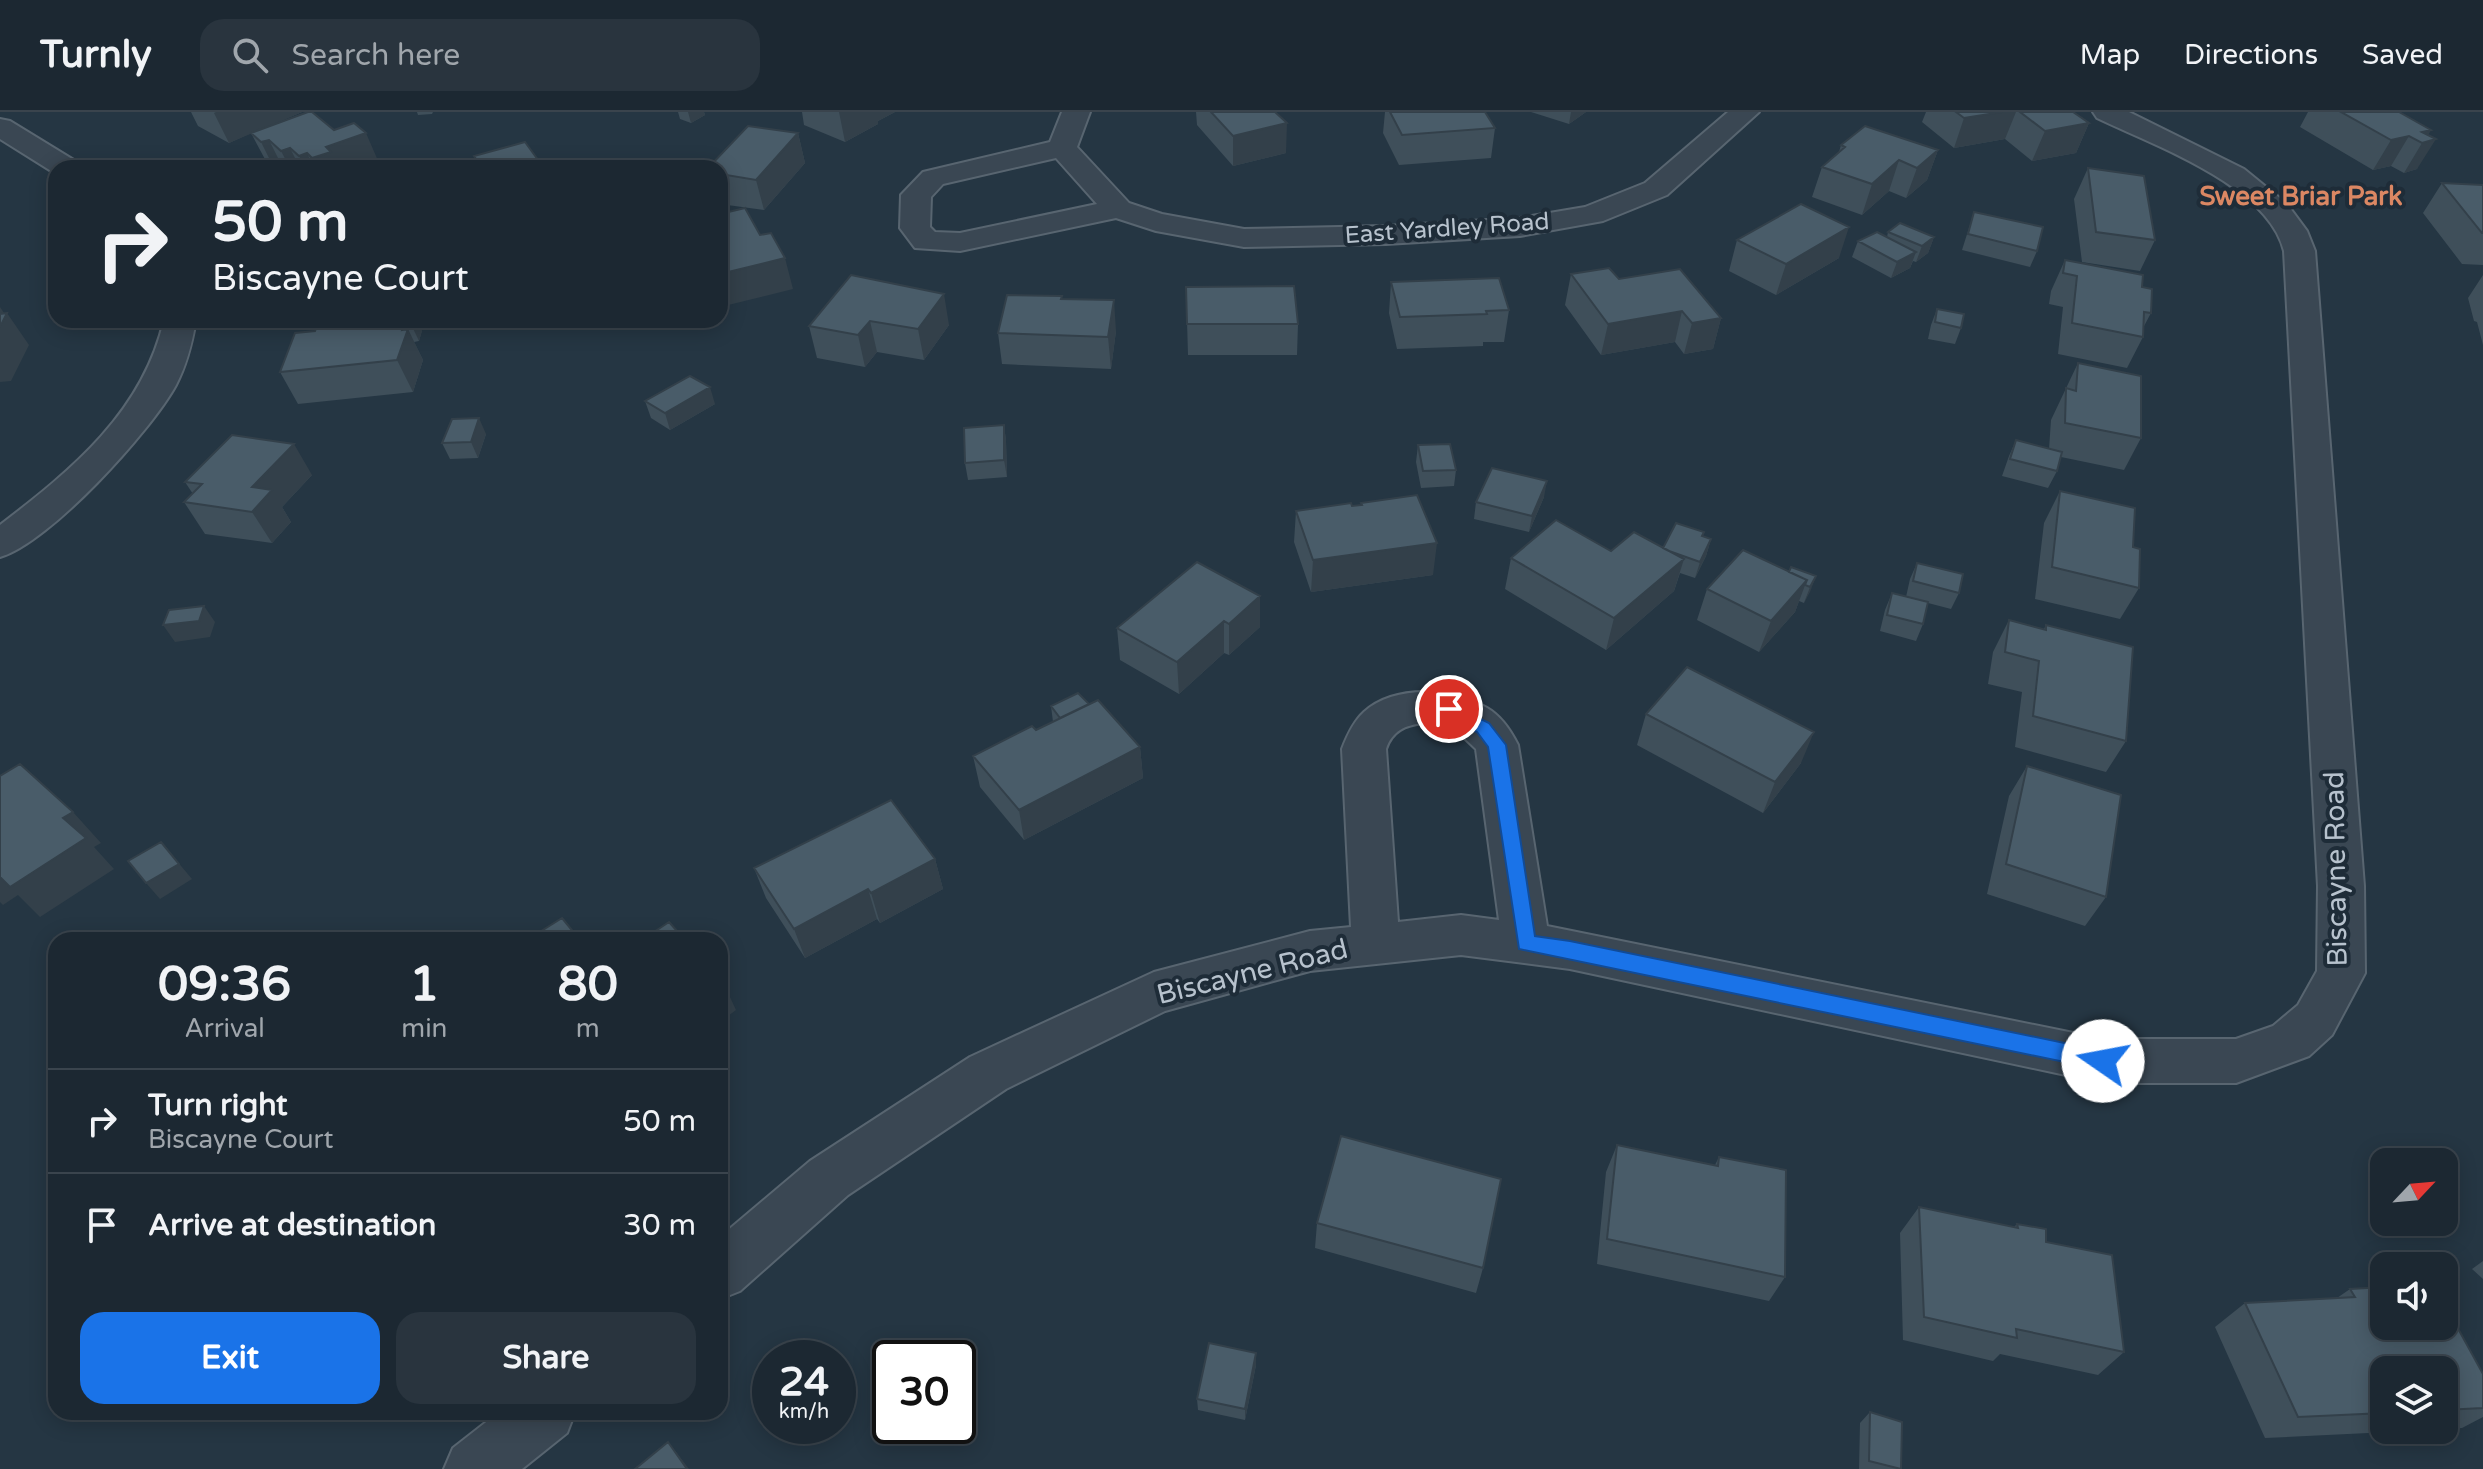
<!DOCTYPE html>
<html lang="en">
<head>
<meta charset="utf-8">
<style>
	body { margin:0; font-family:"Varela Round",sans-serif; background:#29343e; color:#f1f3f6; height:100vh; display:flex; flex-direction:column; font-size:30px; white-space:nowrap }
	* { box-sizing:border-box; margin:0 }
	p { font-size:26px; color:#a0a6ac }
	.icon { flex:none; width:44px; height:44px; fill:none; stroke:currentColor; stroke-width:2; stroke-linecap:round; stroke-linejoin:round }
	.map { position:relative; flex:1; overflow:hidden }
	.details { position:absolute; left:48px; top:820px; width:680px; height:488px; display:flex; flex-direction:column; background:#1c2832; border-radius:24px; box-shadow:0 4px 20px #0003,0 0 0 2px #3a444d }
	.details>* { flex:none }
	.top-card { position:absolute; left:48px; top:48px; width:680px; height:168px; border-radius:24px; box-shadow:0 4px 20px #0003,0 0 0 2px #3a444d; background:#1c2832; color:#f1f3f6; overflow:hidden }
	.needle { width:52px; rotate:64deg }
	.buttons { position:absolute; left:2370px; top:1036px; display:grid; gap:16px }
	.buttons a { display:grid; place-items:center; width:88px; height:88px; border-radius:16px; background:#1c2832; box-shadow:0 4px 20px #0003,0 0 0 2px #3a444d; font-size:40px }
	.speed { position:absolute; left:752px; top:1228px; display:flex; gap:16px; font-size:40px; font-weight:700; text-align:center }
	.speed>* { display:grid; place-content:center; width:104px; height:104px; border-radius:50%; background:#1c2832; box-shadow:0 4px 20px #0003,0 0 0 2px #3a444d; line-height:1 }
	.speed small { font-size:20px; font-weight:400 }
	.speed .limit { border:4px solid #111; border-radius:12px; background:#fff; color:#111 }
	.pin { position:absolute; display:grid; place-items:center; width:68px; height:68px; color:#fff; margin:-34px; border:4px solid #fff; border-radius:50%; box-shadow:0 2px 8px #0007 }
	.me { position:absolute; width:88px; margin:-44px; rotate:282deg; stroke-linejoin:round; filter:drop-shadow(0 0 6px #0008) }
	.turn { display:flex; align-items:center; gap:28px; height:168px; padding:0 32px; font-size:36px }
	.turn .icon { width:104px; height:104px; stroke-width:2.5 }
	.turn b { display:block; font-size:56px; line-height:68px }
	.eta { display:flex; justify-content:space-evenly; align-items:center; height:136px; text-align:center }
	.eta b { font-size:48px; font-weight:700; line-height:56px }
	.primary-button { display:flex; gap:16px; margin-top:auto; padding:16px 32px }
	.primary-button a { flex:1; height:92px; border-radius:24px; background:#1a73e8; color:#fff; font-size:32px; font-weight:700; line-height:92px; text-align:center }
	.primary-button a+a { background:#29343e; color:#f1f3f6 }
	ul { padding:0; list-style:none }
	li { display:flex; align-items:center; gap:24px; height:104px; padding:0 32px; border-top:2px solid #3a444d }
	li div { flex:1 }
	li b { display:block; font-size:30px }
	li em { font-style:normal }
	header { display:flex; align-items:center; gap:48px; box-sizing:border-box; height:112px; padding:0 40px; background:#1c2832; border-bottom:2px solid #3a444d }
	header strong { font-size:38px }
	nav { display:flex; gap:44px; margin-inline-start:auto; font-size:28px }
	.search { width:560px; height:72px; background:#29343e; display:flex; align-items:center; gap:20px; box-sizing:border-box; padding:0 28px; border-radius:24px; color:#a0a6ac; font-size:30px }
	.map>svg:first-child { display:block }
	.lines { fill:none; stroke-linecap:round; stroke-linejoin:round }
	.minor-casing { stroke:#586570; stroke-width:4 }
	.minor { fill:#3a4753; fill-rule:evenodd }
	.wall { fill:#3f4f5a }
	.shaded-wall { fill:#33404a }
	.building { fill:#495c69; stroke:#33404a; stroke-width:2 }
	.route { fill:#1a73e8; stroke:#114b97; stroke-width:2 }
	.labels { text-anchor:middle; stroke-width:8; stroke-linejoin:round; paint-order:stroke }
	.far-street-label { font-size:24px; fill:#b7c2cd; stroke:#1e2c38 }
	.far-neighbourhood-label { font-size:26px; font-weight:bold; fill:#db8763; stroke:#1e2c38 }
	.street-label { font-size:28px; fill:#b7c2cd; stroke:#1e2c38 }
</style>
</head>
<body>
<header>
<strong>Turnly</strong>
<div class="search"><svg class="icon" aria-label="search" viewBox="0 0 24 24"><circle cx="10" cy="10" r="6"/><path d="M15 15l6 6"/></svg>Search here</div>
<nav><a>Map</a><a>Directions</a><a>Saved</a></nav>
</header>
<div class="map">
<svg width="2483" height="1357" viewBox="0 0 2483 1357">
	<rect width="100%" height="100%" fill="#253643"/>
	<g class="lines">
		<defs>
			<path id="minor" d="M1062,0H1090L1077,35L1129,91L1162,102L1244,117L1386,114L1520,106L1585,95L1645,71L1728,0H1759L1667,83L1603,109L1520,124L1386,132L1244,135L1156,119L1116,106L960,139L915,136L900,116L901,83L923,60L1050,30ZM1056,46L1097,92L960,121L935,120L930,115L931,85L943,72Z
				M2093,0H2129L2244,57L2287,92L2307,119L2315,139L2364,774L2365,861L2332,923L2309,944L2236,971H2103L1570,857L1461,843L1310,859L1165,899L1006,977L848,1083L740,1179L720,1187V1125L810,1049L970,945L1154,860L1310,819L1351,815L1342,637C1347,624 1353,610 1364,600C1395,572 1453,576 1487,596C1501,604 1511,619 1518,633L1547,814L2103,927H2236L2273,914L2298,893L2317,859L2318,774L2284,139C2268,73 2153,33 2097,6ZM1424,611H1440L1455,617L1476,637L1499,808L1461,803L1398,810L1386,637C1392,619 1405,613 1424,611Z
				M0,7L10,9L77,50L82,56H56V62L0,27Z
				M164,208H196C192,231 187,252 176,273C151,319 49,431 0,445V413C72,358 143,300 164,208Z
				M499,1300H575L567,1321L522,1357H444L453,1336Z"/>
		</defs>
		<use href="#minor" class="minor-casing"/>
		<use href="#minor" class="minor"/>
	</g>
	<path class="wall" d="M191,0H302L252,21L334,18L379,51L365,56H272L267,51L251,21L229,31L198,14Z
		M417,0H433L432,2L418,3Z
		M678,0H704L705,3L691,11L680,7Z
		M802,0H895L878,9V12L845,30L804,13Z
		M1196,0H1275L1286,41L1233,54L1197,13Z
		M1385,0H1485L1495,16L1491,46L1399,53L1383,21Z
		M1531,0H1586L1569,12Z
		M1926,0H2073L2089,11L2076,41L2032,49L2005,27L1954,36L1922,10Z
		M2308,0H2399L2428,23L2417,57L2404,61L2391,54L2373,58L2300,15Z
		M798,21L805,51L764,98L720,92V56Z
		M1841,33L1938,38L1927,68L1906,86L1889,79L1862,103L1812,85L1822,55L1839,40Z
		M2088,56L2155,128L2140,159L2082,150L2074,87Z
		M2442,71L2483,73V153L2462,152L2423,101Z
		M1974,100L2037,139L2030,155L1962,138Z
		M1888,120L1934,125L1928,141L1916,150L1913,149L1910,156L1891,166L1852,145L1858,129L1887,125Z
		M1737,128L1839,146L1776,183L1729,159Z
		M2065,148L2142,175L2151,201L2143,216V225L2127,256L2058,242L2063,195L2049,192L2051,179Z
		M1571,162L1619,167L1721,206L1713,237L1684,242L1675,230L1601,243L1565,193Z
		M851,163L949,213L924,248L877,240L865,255L817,246L809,214Z
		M2483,163V233L2477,210L2474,209L2468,186Z
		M1391,170L1509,198L1504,230H1483V234L1397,237L1389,201Z
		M1186,175L1298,212L1297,243H1188Z
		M1062,184V187L1116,219L1111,257L1002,252L998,221Z
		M1937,197L1961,216L1955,232L1928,227L1931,213Z
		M319,208H425L419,229L414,230L423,248L413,280L298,292L280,260L315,219Z
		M2078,251L2141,326L2124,358L2061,345L2057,359L2048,376L2002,364L2009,344L2016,328L2049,337L2051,308Z
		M645,289L715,292L670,318L651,306Z
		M1004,313L1006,329L1007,365L968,368L965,351Z
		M486,322L478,346L450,347L442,331Z
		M1418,333L1456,358L1454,374L1421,376L1416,350Z
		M312,363L282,395L291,410L272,431L205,422L184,390L193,382L185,370Z
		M2060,379L2133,435L2139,476L2120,507L2035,487L2044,411Z
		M1544,385L1529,420L1474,407L1476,390Z
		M1361,391L1433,463L1311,480L1294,430L1296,399L1361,393Z
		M1703,424L1711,427L1706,444L1695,466L1680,461L1674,479L1606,538L1505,477L1511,446L1663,436Z
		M1197,450L1260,515L1229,543L1224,541L1179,582L1120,548L1117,516Z
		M1917,451L1959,481L1951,497L1928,491L1923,512L1916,529L1880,519L1885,498L1892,481L1906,485L1910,467Z
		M1789,460L1816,464L1804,491L1799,489L1795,500L1759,540L1697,508L1707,477Z
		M2009,508L2044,517L2046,513L2126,629L2106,660L2015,635L2022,580L1988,572L1993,540Z
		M1089,592L1140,635L1143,666L1024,728L980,675L973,644L1036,618L1053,610L1051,594Z
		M1646,602L1801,651L1763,701L1637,633Z
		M2027,654L2106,785L2085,814L1987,782L2009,684Z
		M935,747L943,777L880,811L877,807L805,846L766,786L754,756Z
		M1617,1033L1715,1053L1719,1045L1785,1165L1769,1189L1597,1152L1606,1060Z
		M1919,1095L2014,1115L2017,1112L2046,1130L2124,1240L2098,1263L2000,1242L1993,1249L1903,1228L1900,1121Z
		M1317,1111L1483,1156L1476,1181L1315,1136Z
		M2483,1149V1167L2472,1157Z
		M2350,1177L2483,1262V1305L2462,1316L2444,1317V1258H2384V1318H2430L2265,1326L2215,1215L2245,1191L2337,1186Z
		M1256,1253L1245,1308L1198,1298L1197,1287Z
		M1870,1300L1901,1357H1859L1860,1311Z"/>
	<path class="shaded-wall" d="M216,0H302L229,31L214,1Z
		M688,0H704L705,3L691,11Z
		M839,0H895L878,9V12L845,30Z
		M1571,0H1586L1569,12Z
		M2002,0H2016L2005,27L1954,36L1964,6Z
		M1287,11L1286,41L1233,54V24Z
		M2089,11L2076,41L2032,49L2045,19Z
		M2431,18L2424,31L2436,27L2417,57L2404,61L2422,31V20Z
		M366,21L379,51L365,56H317L312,46L326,35Z
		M798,21L805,51L764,98L756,68Z
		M2409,24L2391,54L2373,58L2391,28Z
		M269,28L283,56H274L261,30Z
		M290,36L300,56H290L281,39Z
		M1938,38L1927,68L1906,86L1917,56Z
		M307,41L314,56H305L299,44Z
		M1899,48L1889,79L1862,103L1872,72Z
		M541,52L543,56H527Z
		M1849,115L1839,146L1776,183L1786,152Z
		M1934,125L1928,141L1916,150L1922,134Z
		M1916,140L1910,156L1891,166L1897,150Z
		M785,146L793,177L720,195V162Z
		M944,182L949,213L924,248L918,217Z
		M1114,188L1116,219L1111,257L1108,225Z
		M0,195L6,204L7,201L29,233L11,269L0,270Z
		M1682,199L1675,230L1601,243L1608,212Z
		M1721,206L1713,237L1684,242L1692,211Z
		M382,208H389L400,231L379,215Z
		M409,208H425L419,229Z
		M506,208H523L507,210Z
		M870,209L877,240L865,255L858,223Z
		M403,213L407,220L408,217L423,248L413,280L397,248Z
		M710,275L715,292L670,318L665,301Z
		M479,306L486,322L478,346L471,330Z
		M1004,313L1006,329L1007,365L1004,348Z
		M294,332L312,363L282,395L291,410L272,431L252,400V375Z
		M1547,369L1544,385L1529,420L1532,404Z
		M1711,427L1706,444L1695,466L1700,450Z
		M1437,431L1433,463L1311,480L1313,448Z
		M1684,447L1674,479L1606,538L1614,506Z
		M1816,464L1810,480L1804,491L1810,475Z
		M1807,468L1795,500L1759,540L1771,509Z
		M1260,484V515L1229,543V512Z
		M204,494L215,510L210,525L175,530L163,513Z
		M1224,509V541L1179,582L1177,550Z
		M1814,620L1801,651L1763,701L1775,670Z
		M1140,635L1143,666L1024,728L1019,698Z
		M73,700L101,731L94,735L114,757L40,805L18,783L3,793L0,790V764L63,706Z
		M161,730L192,767L160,787L146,771Z
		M935,747L943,777L880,811L871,781Z
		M868,777L877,807L805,846L794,817Z
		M723,870L736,898L720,910V871Z
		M1256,1241V1253L1245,1308V1297Z
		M668,1330L677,1341L689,1357H687Z"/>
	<path class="building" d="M308,0H312L334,18L354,11L366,21L326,35L331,40L312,46L307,41L299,44L290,36L281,39L269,28L261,30L251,21Z
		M1211,0H1275L1287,11L1233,24Z
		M1390,0H1485L1495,16L1402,23Z
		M1956,0H2002L1964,6Z
		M2020,0H2073L2089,11L2045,19Z
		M2341,0H2399L2431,18L2422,20L2436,27L2422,31L2409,24L2391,28Z
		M748,14L798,21L756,68L720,62V56H708Z
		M1865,14L1938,38L1917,56L1899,48L1872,72L1822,55L1845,35L1841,33Z
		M525,30L541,52L527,56H482L474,44Z
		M2088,56L2144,64L2155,128L2096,120Z
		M2442,71L2483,73V121H2482Z
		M1801,92L1849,115L1786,152L1737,128Z
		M745,96L760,123L771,121L785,146L720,162V102Z
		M1974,100L2043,115L2037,139L1968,122Z
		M1900,111L1934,125L1922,134L1888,120Z
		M1877,120L1916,140L1897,150L1858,129Z
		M2065,148L2143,163L2142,175L2152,177L2151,201L2144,200L2143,225L2072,211L2077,164L2063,161Z
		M1609,156L1619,167L1680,157L1721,206L1692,211L1682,199L1608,212L1571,162Z
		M851,163L944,182L918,217L870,209L858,223L809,214Z
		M1499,166L1509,198L1486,199L1487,202L1400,205L1391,170Z
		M1294,174L1298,212H1187L1186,175Z
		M1007,183L1062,184L1061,187L1114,188L1108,225L998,221Z
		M1937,197L1964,202L1961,216L1935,210Z
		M7,201L0,215V202Z
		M319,208H382L379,215L403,213L402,218L408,217L397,248L280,260L295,221L315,219Z
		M2078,251L2141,264V326L2065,311L2066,276L2076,279Z
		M690,264L710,275L665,301L645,289Z
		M479,306L471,330L442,331L452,307Z
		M1004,313V348L965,351L964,316Z
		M232,323L294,332L252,375L272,378L252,400L184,390L202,372L185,370Z
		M2016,328L2062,340L2057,359L2010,347Z
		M1450,332L1456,358L1423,359L1418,333Z
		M1492,356L1547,369L1532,404L1476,390Z
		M2060,379L2135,396L2133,435L2140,437L2139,476L2052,455Z
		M1417,383L1437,431L1313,448L1296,399L1351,391L1352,394L1362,393L1361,391Z
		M1556,408L1611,439L1634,420L1684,447L1614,506L1511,446Z
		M1676,411L1704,420L1702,424L1711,427L1700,450L1669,439L1663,436Z
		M1743,438L1807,468L1771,509L1707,477Z
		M1197,450L1260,484L1229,512L1224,509L1177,550L1117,516Z
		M1917,451L1963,462L1959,481L1913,469Z
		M1791,455L1816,464L1810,475L1805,473L1807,468L1789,460Z
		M1892,481L1928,490L1923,512L1887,503Z
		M204,494L199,509L163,513L169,498Z
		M2009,508L2046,518V513L2133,535L2126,629L2033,604L2039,549L2005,540Z
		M1687,555L1814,620L1775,670L1646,602Z
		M1078,581L1089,592L1060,606L1051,594Z
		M1098,588L1140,635L1019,698L973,644L1032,614L1036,618Z
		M20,652L73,700L63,706L86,726L10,775L0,765V664Z
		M2027,654L2121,683L2106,785L2006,752Z
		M891,688L935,747L871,781L868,777L794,817L754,756Z
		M161,730L179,752L146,771L128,749Z
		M562,806L580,828H527Z
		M669,810L685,828H642Z
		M1341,1024L1501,1067L1483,1156L1317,1111Z
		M1617,1033L1718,1054L1719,1045L1786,1058L1785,1165L1607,1127Z
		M1919,1095L2018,1116L2017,1112L2046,1117V1130L2112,1143L2124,1240L2016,1217L2017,1226L1924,1205Z
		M2384,1175V1214H2444V1191L2483,1262V1296L2444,1298V1258H2384V1301L2298,1305L2245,1191L2355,1185L2350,1177Z
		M1209,1231L1256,1241L1245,1297L1197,1287Z
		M1870,1300L1902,1310L1901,1357L1869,1349Z
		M668,1330L687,1357H635Z"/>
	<path class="route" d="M1449,591L1489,611L1506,633L1535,824L1570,829L2103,939L2110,942L2113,949L2110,955L2103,958L1519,837L1488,635L1477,620L1443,602L1440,597L1443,593Z"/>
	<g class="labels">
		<g class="far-street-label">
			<text transform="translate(1447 116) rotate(-4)" y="8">East Yardley Road</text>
		</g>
		<g class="far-neighbourhood-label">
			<text x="2301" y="93">Sweet Briar Park</text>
		</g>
		<g class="street-label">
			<text transform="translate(2335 757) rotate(-91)" y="10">Biscayne Road</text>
			<text transform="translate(1252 859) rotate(-14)" y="10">Biscayne Road</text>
		</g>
	</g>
</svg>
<div class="buttons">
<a><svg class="needle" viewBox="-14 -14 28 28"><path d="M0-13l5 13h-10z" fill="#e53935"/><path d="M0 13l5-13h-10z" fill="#a0a6ac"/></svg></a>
<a><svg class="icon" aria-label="sound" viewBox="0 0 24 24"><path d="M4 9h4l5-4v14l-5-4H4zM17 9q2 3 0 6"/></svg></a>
<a><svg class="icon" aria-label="layers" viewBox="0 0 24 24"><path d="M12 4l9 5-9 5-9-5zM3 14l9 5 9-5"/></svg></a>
</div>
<div class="speed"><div>24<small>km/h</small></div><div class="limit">30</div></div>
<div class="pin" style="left:1449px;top:597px;background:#d93025"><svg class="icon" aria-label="arrive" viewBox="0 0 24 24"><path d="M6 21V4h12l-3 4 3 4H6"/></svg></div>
<svg class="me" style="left:2103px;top:949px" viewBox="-20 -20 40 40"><circle r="19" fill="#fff"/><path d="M0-13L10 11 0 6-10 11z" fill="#1a73e8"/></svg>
<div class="top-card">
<div class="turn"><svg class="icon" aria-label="right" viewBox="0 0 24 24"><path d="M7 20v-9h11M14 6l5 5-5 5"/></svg><div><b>50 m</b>Biscayne Court</div></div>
</div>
<section class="details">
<div class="eta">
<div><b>09:36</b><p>Arrival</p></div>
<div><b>1</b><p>min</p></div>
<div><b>80</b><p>m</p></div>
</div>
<ul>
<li><svg class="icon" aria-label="right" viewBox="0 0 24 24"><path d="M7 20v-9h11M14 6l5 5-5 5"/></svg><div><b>Turn right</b><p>Biscayne Court</p></div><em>50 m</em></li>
<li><svg class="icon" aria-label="arrive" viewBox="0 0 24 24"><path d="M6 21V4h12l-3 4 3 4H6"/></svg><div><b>Arrive at destination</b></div><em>30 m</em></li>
</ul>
<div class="primary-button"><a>Exit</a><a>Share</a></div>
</section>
</div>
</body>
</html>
